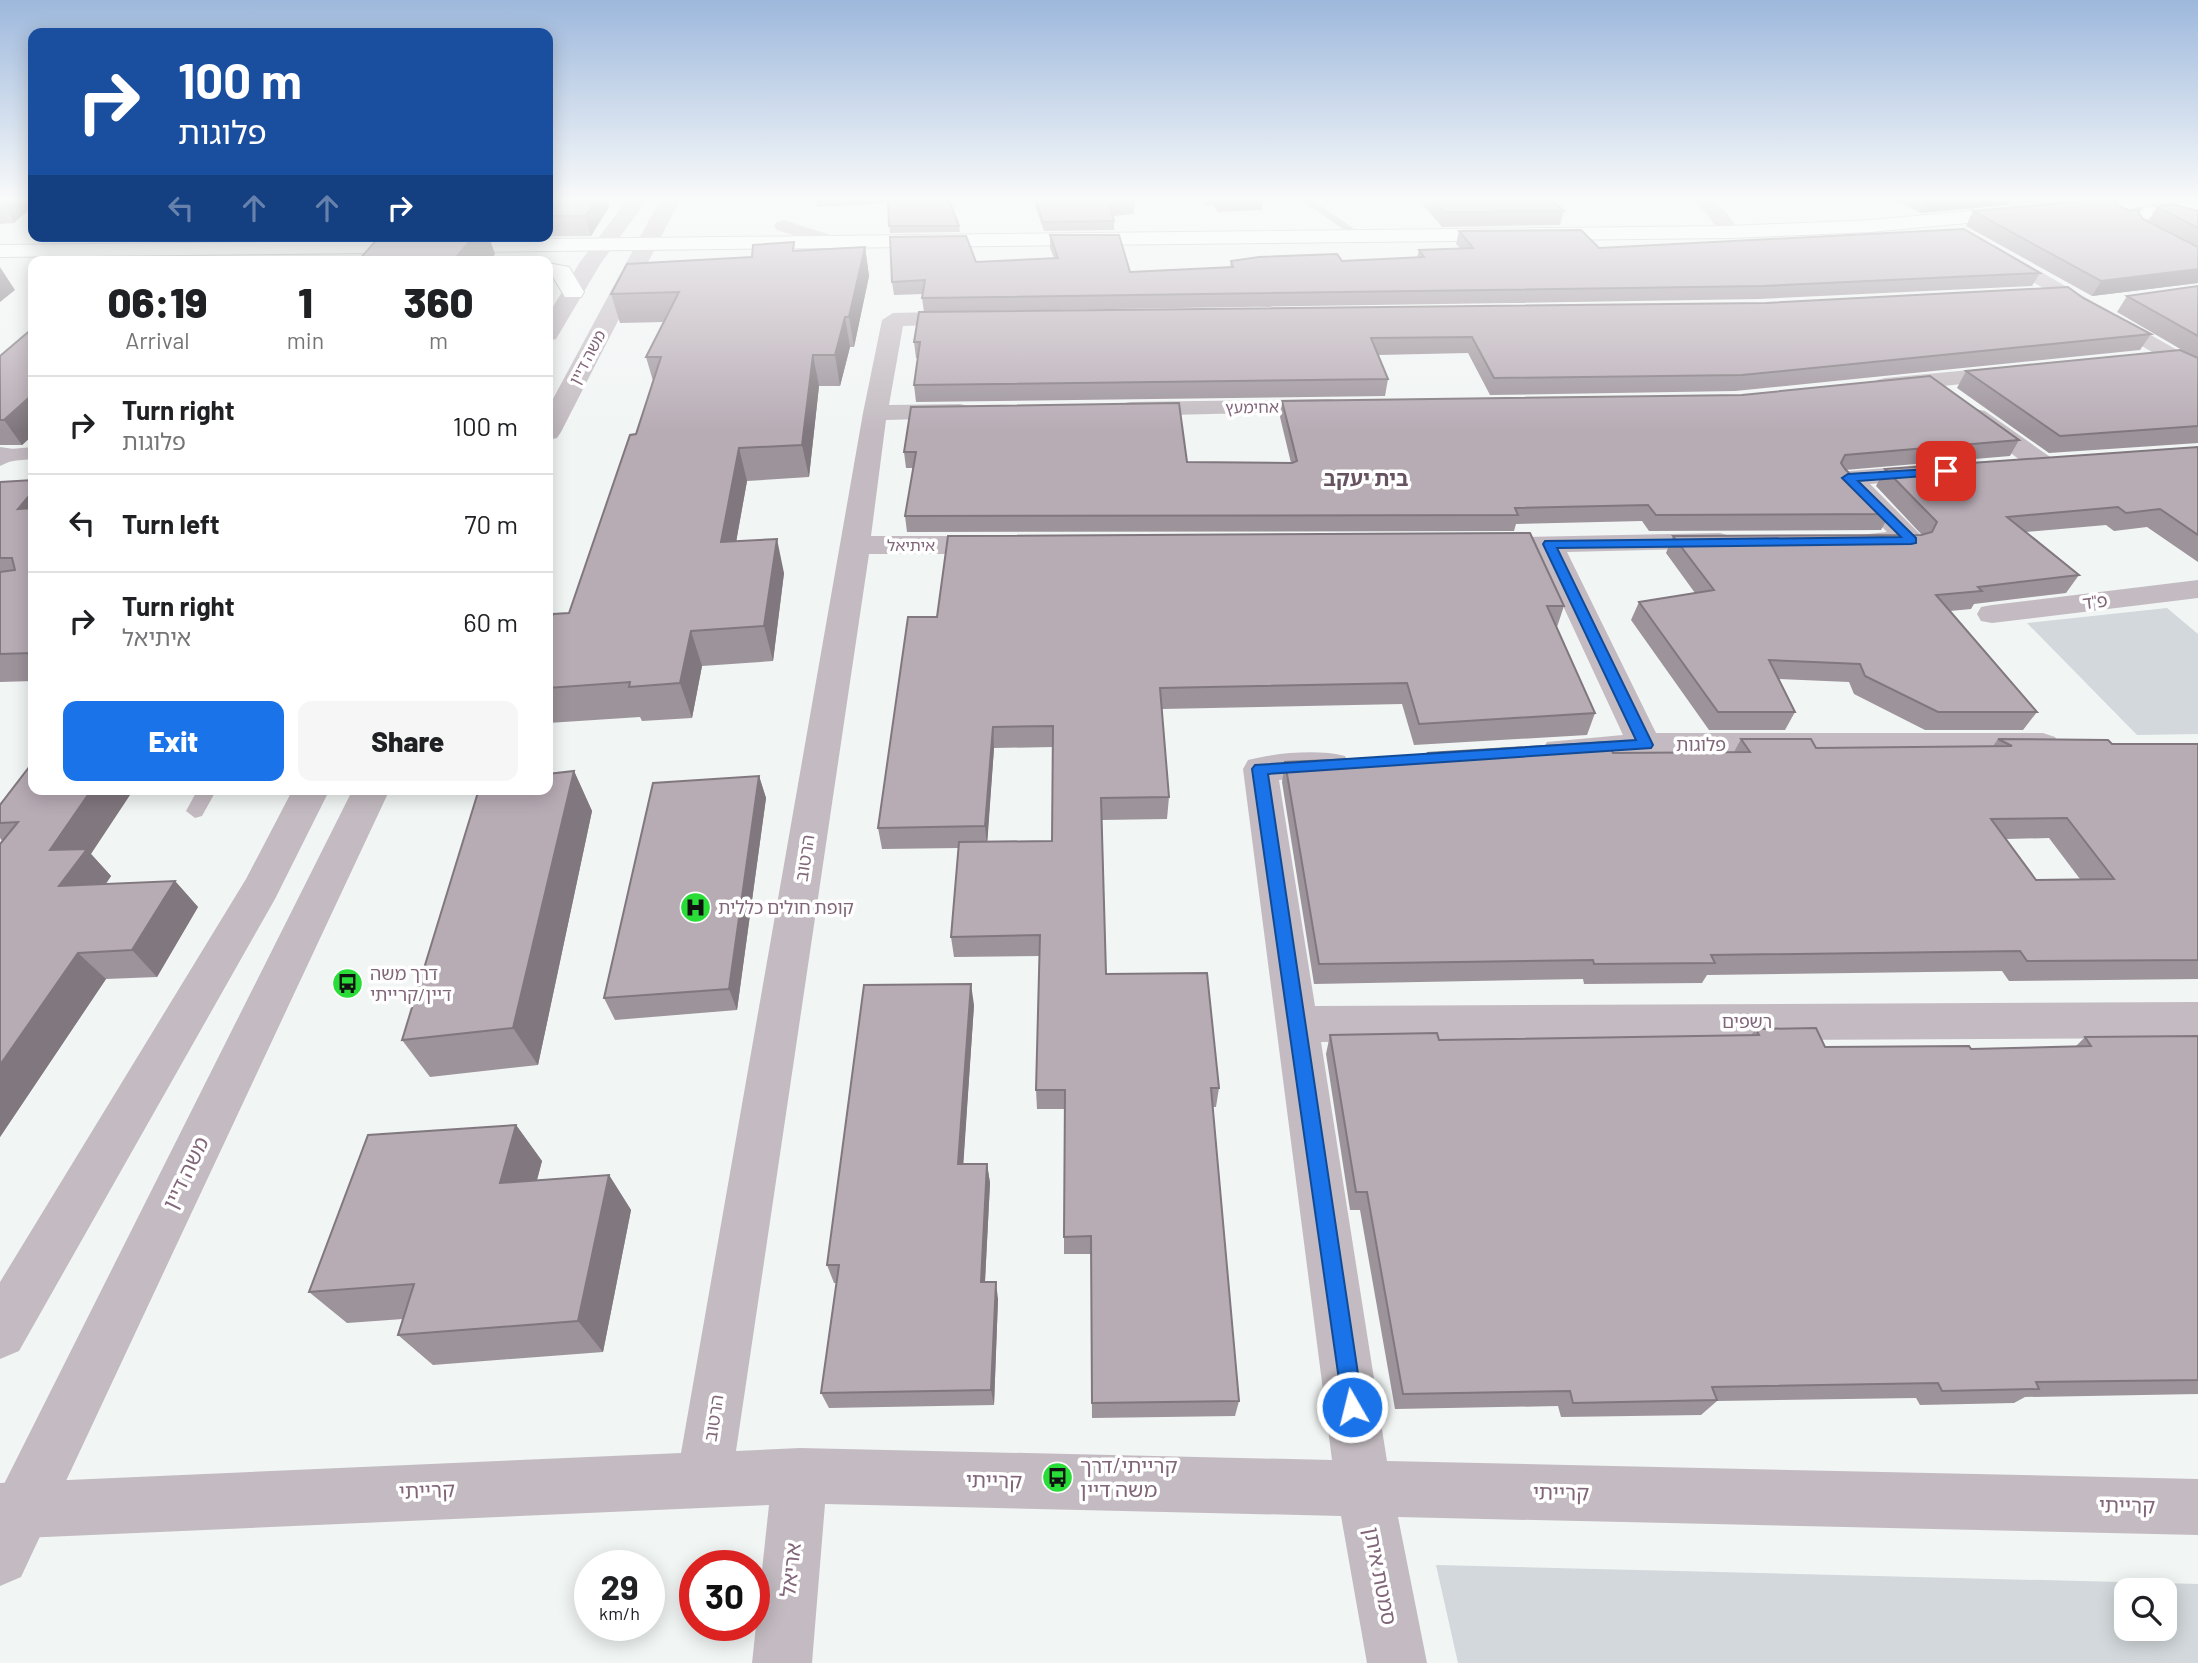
<!DOCTYPE html>
<html lang="en">
<head>
<meta charset="utf-8">
<style>
	body { margin:0; font-family:Barlow,"Noto Sans Hebrew",sans-serif; background:#f6f6f6; color:#202124; height:100vh; display:flex; flex-direction:column; font-size:26px; white-space:nowrap }
	* { box-sizing:border-box; margin:0 }
	p { font-size:23px; color:#757577 }
	.icon { flex:none; width:38px; height:38px; fill:none; stroke:currentColor; stroke-width:2; stroke-linecap:round; stroke-linejoin:round }
	.map { position:relative; flex:1; overflow:hidden }
	.panel { position:absolute; left:28px; top:256px; width:525px; height:539px; display:flex; flex-direction:column; background:#fff; border-radius:14px; box-shadow:0 4px 18px #0003 }
	.panel>* { flex:none }
	.top-card { position:absolute; left:28px; top:28px; width:525px; height:214px; border-radius:14px; box-shadow:0 4px 18px #0003; background:#1a4fa0; color:#fff; overflow:hidden }
	.fabs { position:absolute; left:2114px; top:1578px; display:grid; gap:14px }
	.fabs a { display:grid; place-items:center; width:63px; height:63px; border-radius:14px; background:#fff; box-shadow:0 4px 18px #0003; font-size:35px }
	.speed { position:absolute; left:574px; top:1550px; display:flex; gap:14px; font-size:35px; font-weight:700; text-align:center }
	.speed>* { display:grid; place-content:center; width:91px; height:91px; border-radius:50%; background:#fff; box-shadow:0 4px 18px #0003; line-height:1 }
	.speed small { font-size:18px; font-weight:400 }
	.speed .limit { border:10px solid #d22; background:#fff; color:#111 }
	.pin { position:absolute; display:grid; place-items:center; width:60px; height:60px; color:#fff; margin:-30px; border-radius:14px; box-shadow:0 4px 10px #0006 }
	.me { position:absolute; width:77px; margin:-38px; rotate:352deg; stroke-linejoin:round; filter:drop-shadow(0 0 5px #0008) }
	.turn { display:flex; align-items:center; gap:24px; height:147px; padding:0 35px; font-size:32px }
	.turn .icon { width:91px; height:91px; stroke-width:2.5 }
	.turn b { display:block; font-size:49px; line-height:60px }
	.lanes { display:flex; align-items:center; height:66px; padding:0 35px; background:#0003; justify-content:center; gap:35px; direction:ltr }
	.lanes .off { opacity:.35 }
	.eta { display:flex; justify-content:space-evenly; align-items:center; height:119px; text-align:center }
	.eta b { font-size:42px; font-weight:800; line-height:49px }
	.cta { display:flex; gap:14px; margin-top:auto; padding:14px 35px }
	.cta a { flex:1; height:80px; border-radius:14px; background:#1a73e8; color:#fff; font-size:28px; font-weight:800; line-height:80px; text-align:center }
	.cta a+a { background:#f6f6f6; color:#202124 }
	ul { padding:0; list-style:none }
	li { display:flex; align-items:center; gap:21px; height:98px; padding:0 35px; border-top:2px solid #e0e0e0 }
	li div { flex:1 }
	li b { display:block; font-size:26px }
	li em { font-style:normal }
	.map>svg:first-child { display:block }
	.green { fill:#d2d8db; fill-rule:evenodd }
	.lines { fill:none; stroke-linecap:round; stroke-linejoin:round }
	.primary-casing { stroke:#b9b1b7; stroke-width:2 }
	.service { fill:#c3bbc1; fill-rule:evenodd }
	.pedestrian { fill:#c3bbc1; fill-rule:evenodd }
	.minor { fill:#c3bbc1; fill-rule:evenodd }
	.tertiary { fill:#c3bbc1; fill-rule:evenodd }
	.primary { fill:#fff; fill-rule:evenodd }
	.wall { fill:#9d939b; fill-rule:evenodd }
	.shaded-wall { fill:#80787e }
	.building { fill:#b7abb4; stroke:#80787e; stroke-width:2; fill-rule:evenodd }
	.route { fill:#1a73e8; stroke:#114b97; stroke-width:2 }
	.labels { text-anchor:middle; stroke-width:7; stroke-linejoin:round; paint-order:stroke }
	.far-street-label { font-size:16px; fill:#816579; stroke:#fff }
	.street-label { font-size:18px; fill:#816579; stroke:#fff }
	.poi-label { font-size:18px; fill:#816579; stroke:#fff; text-anchor:start }
	.far-district-label { font-size:21px; font-weight:bold; fill:#665260; stroke:#fff }
	.near-street-label { font-size:21px; fill:#816579; stroke:#fff }
	.near-poi-label { font-size:21px; fill:#816579; stroke:#fff; text-anchor:start }
</style>
</head>
<body>
<div class="map">
<svg width="2198" height="1663" viewBox="0 0 2198 1663">
	<rect width="100%" height="100%" fill="#f1f5f4"/>
	<path class="green" d="M2167,608L2198,634V734L2137,735L2027,623Z
		M1436,1565L2198,1584V1663H1458ZM2126,1591H2165V1629H2126Z"/>
	<g class="lines">
		<defs>
			<path id="primary" d="M2090,200H2158L2148,206L1871,232L1730,238L0,257V245L1730,226L1871,220Z
				M2198,200V211L2134,221L2124,215L2134,209Z
				M548,263L569,267L584,292L581,297H565L553,277L548,275Z"/>
		</defs>
		<use href="#primary" class="primary-casing"/>
		<path class="service" d="M1301,200H1312L1366,237L1357,239Z
			M198,789H217L202,816L195,818L186,811Z"/>
		<path class="pedestrian" d="M33,447V459L11,461L0,466V450Z"/>
		<path class="minor" d="M1690,200C1719,198 1724,209 1740,232L1737,236H1723L1706,213Z
			M2008,200C2024,199 2048,198 2060,211L2051,217L2010,204Z
			M784,220L843,239L846,243L836,249L777,230L774,226L777,222Z
			M241,236H262L247,252L240,254L230,248Z
			M1994,245L2198,362V379L1987,255L1984,251Z
			M969,311L980,318L977,323L903,326L889,405L960,404L969,406L972,411L969,416L960,418L886,420L871,536H995L1005,539L1009,545L1005,551L995,554H869L736,1451L800,1448L1332,1460L1243,769L1248,760C1275,753 1318,749 1345,756L1350,765L1345,774L1279,780L1315,1006L2198,1002V1038L1321,1042L1387,1461L2198,1479V1535L1398,1517L1427,1663H1367L1341,1516L825,1504L812,1663H752L769,1505L0,1539V1483L681,1453L863,413L882,320L893,313Z
			M2012,366L2020,368L2024,373L2020,378L1885,392L1877,390L1873,385L1877,380L1885,378Z
			M1331,399L1340,401L1343,406L1340,411L1130,416L1121,414L1118,409L1121,404L1130,402Z
			M1976,409L1985,411L2053,459L2057,465L2053,471H2035L1967,421L1964,416L1967,411Z
			M0,447L14,449L18,455L14,461L0,463Z
			M1932,464L1941,466L1945,472L1941,478L1870,484L1921,535L1925,541L1921,547L1911,550L1859,547L1855,541L1859,535L1887,532L1839,484L1835,478L1839,472Z
			M1720,533L1730,536L1734,542L1730,548L1567,552L1656,733H2043L2055,737L2060,745L2055,753L2043,757H1645L1559,762L1547,758L1542,750L1547,742L1623,735L1538,552L1474,550L1470,544L1474,538Z
			M2198,580V598L1992,623L1981,621L1977,614L1981,607L1992,605Z"/>
		<path class="tertiary" d="M627,200H647L601,263L556,339L548,341V315L580,262Z
			M660,200H680L561,432L557,438L548,440V408Z
			M2143,200C2164,200 2178,208 2198,214V226L2160,215Z
			M293,789H330L275,899L19,1351L0,1359V1282L246,879Z
			M353,789H390L21,1577L0,1586V1492Z"/>
		<use href="#primary" class="primary"/>
	</g>
	<path class="wall" d="M0,200L14,223L0,224Z
		M548,200L608,203L609,207L591,236L489,237L495,254L358,261L380,236H548Z
		M816,200H949L959,226L960,232L890,233L888,203L817,207Z
		M1033,200H1165L1132,202L1134,205V214L1113,216L1114,221V230L1044,231Z
		M1202,200H1263L1262,210L1218,212L1213,205L1206,206Z
		M1419,200H1551L1564,211L1560,225L1442,227Z
		M1896,200H2010L2008,205L1920,213Z
		M2118,205L2129,211L2141,209L2139,213L2143,219L2148,221L2157,207L2198,211V283L2092,296L1966,226L1973,211Z
		M1459,231L1599,248L2040,273L2032,286L1759,299L924,312L922,298L923,294L894,295L892,282L976,262L1054,258L1050,248V235L1130,272L1230,267L1231,261H1342L1417,257L1419,250L1460,248L1456,244Z
		M865,247L869,276L854,347H850L840,386H819L809,477L747,481L736,542L784,573L773,661L702,666L692,718L642,721L640,717L548,723V630L569,613L636,434L653,381L646,357L664,322L620,323L611,294L752,257L795,250Z
		M2198,286V443L2049,453L1957,388L1966,371L2194,357L2117,312L2127,296Z
		M2083,298L2151,334L2140,350L1735,391L1490,395L1468,353L1378,355L1388,379L1385,396L916,402L914,385L918,358H916L914,342Z
		M33,328V435L22,445H0V356Z
		M1282,401L2019,440L2010,456L1845,470L1890,514L1881,530L1649,531L1642,521L1516,524L1514,531L907,532L905,516L913,468H906L904,452L911,407L1187,462L1291,463L1280,417Z
		M2198,447V562L2147,527L2114,531L2106,525L2026,532L2079,575L2066,593L1974,604L1971,609L1950,611L2037,712L2023,730H1925L1854,694L1849,682L1779,679L1795,712L1785,730H1709L1631,620L1639,602L1695,593L1666,553L1673,536L1922,535L1876,486L1885,469Z
		M33,480V681L0,682V482Z
		M1564,606L1557,627L1595,713L1587,735L1414,745L1402,704L1162,709L1169,797L1167,819L1102,820L1106,974L1219,1088L1216,1107H1213L1239,1401L1235,1416L1092,1418L1091,1254H1064V1237L1065,1109H1037L1036,1090L1040,956L954,957L951,937L959,848L882,849L878,828L908,617ZM1053,747L1052,841H987L994,748Z
		M1741,739L1816,748L1993,746L1998,739L2112,744H2198V979L2009,981L2002,971L1707,975L1702,983L1584,984L1583,979L1314,984L1282,782L1285,762L1427,756L1428,753L1734,752ZM2049,838L2080,879L2036,880L2006,839Z
		M574,771L592,811L538,1065L430,1077L402,1040Z
		M759,776L766,798L737,1010L615,1020L604,998Z
		M0,805L91,854L111,876L106,884L175,881L198,907L157,977L106,979L0,1137V844L2,841L0,838Z
		M974,1005L963,1164H987L990,1183L985,1282L998,1299L994,1405L829,1408L821,1393L836,1283H834L827,1265Z
		M1756,1029L1825,1047L1971,1049L2075,1047L2085,1037L2198,1036V1394L2025,1397L2014,1403L1920,1405L1916,1398L1717,1401L1701,1415L1561,1417L1558,1406L1395,1409L1360,1210H1350L1326,1054L1330,1035L1439,1040L1751,1035Z
		M516,1125L542,1161L537,1180L609,1175L631,1210L603,1352L433,1365L398,1335L403,1319L347,1323L309,1292Z"/>
	<path class="shaded-wall" d="M0,200H33V206L14,223Z
		M596,200H610L608,203L609,207L591,236L585,216Z
		M1926,200H2010L2008,205L1920,213Z
		M474,236H488L495,254L490,261H453Z
		M865,247L869,276L854,347L849,317Z
		M0,267L15,290L0,302Z
		M2198,269V283L2092,296L2101,281Z
		M845,317L850,347L840,386L835,355Z
		M813,355L819,386L809,477L802,445Z
		M33,394V435L22,445L4,420Z
		M739,448L747,481L730,576L721,542Z
		M33,491V529L18,509Z
		M777,539L784,573L773,661L764,626Z
		M691,631L702,666L692,718L680,683Z
		M993,727L994,748L987,847L985,826Z
		M574,771L592,811L538,1065L513,1028Z
		M759,776L766,798L737,1010L729,989Z
		M92,789H134L91,854L111,876L85,913L59,886L50,850Z
		M175,881L198,907L157,977L132,950Z
		M78,953L106,979L0,1137V1065Z
		M971,984L974,1005L962,1184L958,1164Z
		M516,1125L542,1161L527,1217L500,1183Z
		M987,1164L990,1183L984,1300L981,1282Z
		M609,1175L631,1210L603,1352L578,1321Z
		M996,1282L998,1299L994,1405L991,1390Z"/>
	<path class="building" d="M548,200H596L585,216H548Z
		M816,200H844L816,201Z
		M888,200H949L959,226H889Z
		M1036,200H1131L1134,205L1110,206L1114,221L1043,222Z
		M1216,200H1263L1219,203Z
		M1433,200H1551L1564,211L1445,212Z
		M2099,200H2119L2116,202L2117,205L2129,211L2141,209L2138,212L2143,219L2198,247V269L2101,281L1973,211Z
		M2173,204L2198,211V228L2157,207Z
		M1964,229L2040,273L1764,286L922,298L925,280L892,282L890,237L966,236L976,262L1058,258L1050,235H1119L1130,272L1233,267L1231,261L1259,257L1337,254L1342,261L1424,257L1419,250L1473,248L1459,231L1581,230L1599,248Z
		M380,236H474L453,261H345H358Z
		M794,242L793,251L865,247L849,317H845L835,355H813L802,445L739,448L721,542L777,539L764,626L691,631L680,683L629,687L630,682L548,688V630L553,614L569,613L630,435L636,434L661,357H646L679,292L611,294L627,264L752,257L753,245Z
		M2198,286V336L2127,296Z
		M2068,287L2083,298L2151,334L1742,375L1494,378L1472,337L1371,338L1388,379L914,385L920,342H914L919,312L1766,303Z
		M33,328V394L4,420H0V356Z
		M2180,350L2198,358V426L2060,436L1966,371Z
		M1930,376L2019,440L1845,455L1841,463L1845,469L1890,514L1656,515L1648,505L1515,508L1518,515L905,516L916,452H904L911,407L1179,403L1187,462L1292,463L1297,461L1282,401L1742,395Z
		M2198,447V535L2160,509L2126,513L2118,507L2007,517L2079,575L1978,587L1982,591L1936,595L2037,712H1938L1865,676L1860,664L1769,660L1795,712H1718L1639,602L1714,590L1673,536L1921,535L1932,532L1937,522L1885,469Z
		M33,480V491L18,509L33,508V653L0,654V572L15,570L12,558H0V482Z
		M1530,533L1564,606H1547L1595,713L1419,724L1407,683L1160,688L1169,797L1101,798L1106,974L1207,973L1219,1088H1211L1239,1401L1092,1403L1091,1236L1064,1237L1065,1090H1036L1040,935L951,937L959,842L1052,841L1053,726L993,727L985,826L878,828L908,617H937L948,536Z
		M1741,739H1811L1816,748L2012,746L1998,739L2108,740L2112,744H2198V960L2027,961L2020,951L1711,955L1715,963L1594,964L1593,960L1319,964L1285,762L1429,756L1428,753L1608,742L1613,753L1750,752ZM2067,818L2114,879L2036,880L1991,819Z
		M33,762V789H92L50,850L87,849L59,886L175,881L132,950L78,953L0,1065V844L18,822L0,823V805Z
		M574,771L513,1028L402,1040L479,789H548V774Z
		M759,776L729,989L604,998L653,783Z
		M971,984L958,1164H987L981,1282H996L991,1390L821,1393L839,1265H827L864,985Z
		M1816,1028L1825,1047L1969,1046L1971,1049L2091,1046L2085,1037L2198,1036V1380L2036,1382L2039,1389L1942,1391L1938,1383L1712,1387L1717,1400L1573,1403L1570,1391L1403,1394L1367,1192H1356L1330,1035L1437,1033L1439,1040L1759,1035L1756,1029Z
		M516,1125L500,1183L609,1175L578,1321L398,1335L414,1284L309,1292L368,1135Z"/>
	<linearGradient id="sky" x2="0" y2="1"><stop stop-color="#9db8dc"/><stop offset="0.46" stop-color="#f9fafa"/><stop offset="1" stop-color="#f9fafa" stop-opacity="0"/></linearGradient>
	<rect width="2198" height="432" fill="url(#sky)"/>
	<path class="route" d="M1946,468L1950,469V474L1858,481L1916,538V543L1911,544L1557,548L1653,745L1651,748L1268,774L1363,1407L1360,1415L1352,1418L1344,1415L1252,769L1255,765L1636,740L1543,544L1545,541L1901,537L1842,478L1848,474Z"/>
	<defs>
		<symbol id="hospital-disc" viewBox="-11 -11 22 22"><circle r="9.5" fill="#2adc38" stroke="#fff"/><path d="M-5-5h3v3.5h4V-5h3V5h-3V1.5h-4V5h-3Z" fill="#111"/></symbol>
		<symbol id="bus-disc" viewBox="-11 -11 22 22"><circle r="9.5" fill="#2adc38" stroke="#fff"/><path d="M-5-6H5V4H4V6H2V4H-2V6H-4V4H-5ZM-3.5-4V0h7V-4ZM-3.5 1.2v1.5H-2V1.2ZM2 1.2v1.5H3.5V1.2Z" fill="#111"/></symbol>
	</defs>
	<g fill-rule="evenodd">
		<use href="#hospital-disc" x="678" y="890" width="35" height="35"/>
		<use href="#bus-disc" x="330" y="966" width="35" height="35"/>
		<use href="#bus-disc" x="1040" y="1460" width="35" height="35"/>
	</g>
	<g class="labels">
		<g class="far-street-label">
			<text transform="translate(587 357) rotate(-62)" y="6">משה דיין</text>
			<text transform="translate(1252 407) rotate(-1)" y="6">אחימעץ</text>
			<text x="911" y="551">איתיאל</text>
		</g>
		<g class="street-label">
			<text transform="translate(2095 602) rotate(-7)" y="6">פ"ד</text>
			<text x="1701" y="751">פלוגות</text>
			<text transform="translate(805 858) rotate(-81)" y="6">הרטוב</text>
			<text x="1747" y="1028">רשפים</text>
			<text transform="translate(714 1418) rotate(-81)" y="6">הרטוב</text>
		</g>
		<g class="poi-label">
			<text x="718" y="914">קופת חולים כללית</text>
			<text x="370" y="980">דרך משה<tspan x="370" dy="21">דיין/קרייתי</tspan></text>
		</g>
		<g class="far-district-label">
			<text x="1366" y="486">בית יעקב</text>
		</g>
		<g class="near-street-label">
			<text transform="translate(186 1173) rotate(-64)" y="7">משה דיין</text>
			<text transform="translate(994 1481) rotate(1)" y="7">קרייתי</text>
			<text transform="translate(427 1491) rotate(-2)" y="7">קרייתי</text>
			<text transform="translate(1561 1493) rotate(1)" y="7">קרייתי</text>
			<text transform="translate(2127 1506) rotate(1)" y="7">קרייתי</text>
			<text transform="translate(791 1570) rotate(-84)" y="7">אריאל</text>
			<text transform="translate(1380 1576) rotate(79)" y="7">סמטת איתן</text>
		</g>
		<g class="near-poi-label">
			<text x="1080" y="1473">קרייתי/דרך<tspan x="1080" dy="24">משה דיין</tspan></text>
		</g>
	</g>
</svg>
<div class="fabs">
<a><svg class="icon" aria-label="search" viewBox="0 0 24 24"><circle cx="10" cy="10" r="6"/><path d="M15 15l6 6"/></svg></a>
</div>
<div class="speed"><div>29<small>km/h</small></div><div class="limit">30</div></div>
<div class="pin" style="left:1946px;top:471px;background:#d93025"><svg class="icon" aria-label="arrive" viewBox="0 0 24 24"><path d="M6 21V4h12l-3 4 3 4H6"/></svg></div>
<svg class="me" style="left:1352px;top:1407px" viewBox="-20 -20 40 40"><circle r="17" fill="#1a73e8" stroke="#fff" stroke-width="3"/><path d="M0-11L8 9 0 5-8 9z" fill="#fff"/></svg>
<div class="top-card">
<div class="turn"><svg class="icon" aria-label="right" viewBox="0 0 24 24"><path d="M7 20v-9h11M14 6l5 5-5 5"/></svg><div><b>100 m</b>פלוגות</div></div>
<div class="lanes"><svg class="icon off" aria-label="left" viewBox="0 0 24 24"><path d="M17 20v-9H6M10 6l-5 5 5 5"/></svg><svg class="icon off" aria-label="ahead" viewBox="0 0 24 24"><path d="M12 20V5M6 11l6-6 6 6"/></svg><svg class="icon off" aria-label="ahead" viewBox="0 0 24 24"><path d="M12 20V5M6 11l6-6 6 6"/></svg><svg class="icon" aria-label="right" viewBox="0 0 24 24"><path d="M7 20v-9h11M14 6l5 5-5 5"/></svg></div>
</div>
<section class="panel">
<div class="eta">
<div><b>06:19</b><p>Arrival</p></div>
<div><b>1</b><p>min</p></div>
<div><b>360</b><p>m</p></div>
</div>
<ul>
<li><svg class="icon" aria-label="right" viewBox="0 0 24 24"><path d="M7 20v-9h11M14 6l5 5-5 5"/></svg><div><b>Turn right</b><p>פלוגות</p></div><em>100 m</em></li>
<li><svg class="icon" aria-label="left" viewBox="0 0 24 24"><path d="M17 20v-9H6M10 6l-5 5 5 5"/></svg><div><b>Turn left</b></div><em>70 m</em></li>
<li><svg class="icon" aria-label="right" viewBox="0 0 24 24"><path d="M7 20v-9h11M14 6l5 5-5 5"/></svg><div><b>Turn right</b><p>איתיאל</p></div><em>60 m</em></li>
</ul>
<div class="cta"><a>Exit</a><a>Share</a></div>
</section>
</div>
</body>
</html>
